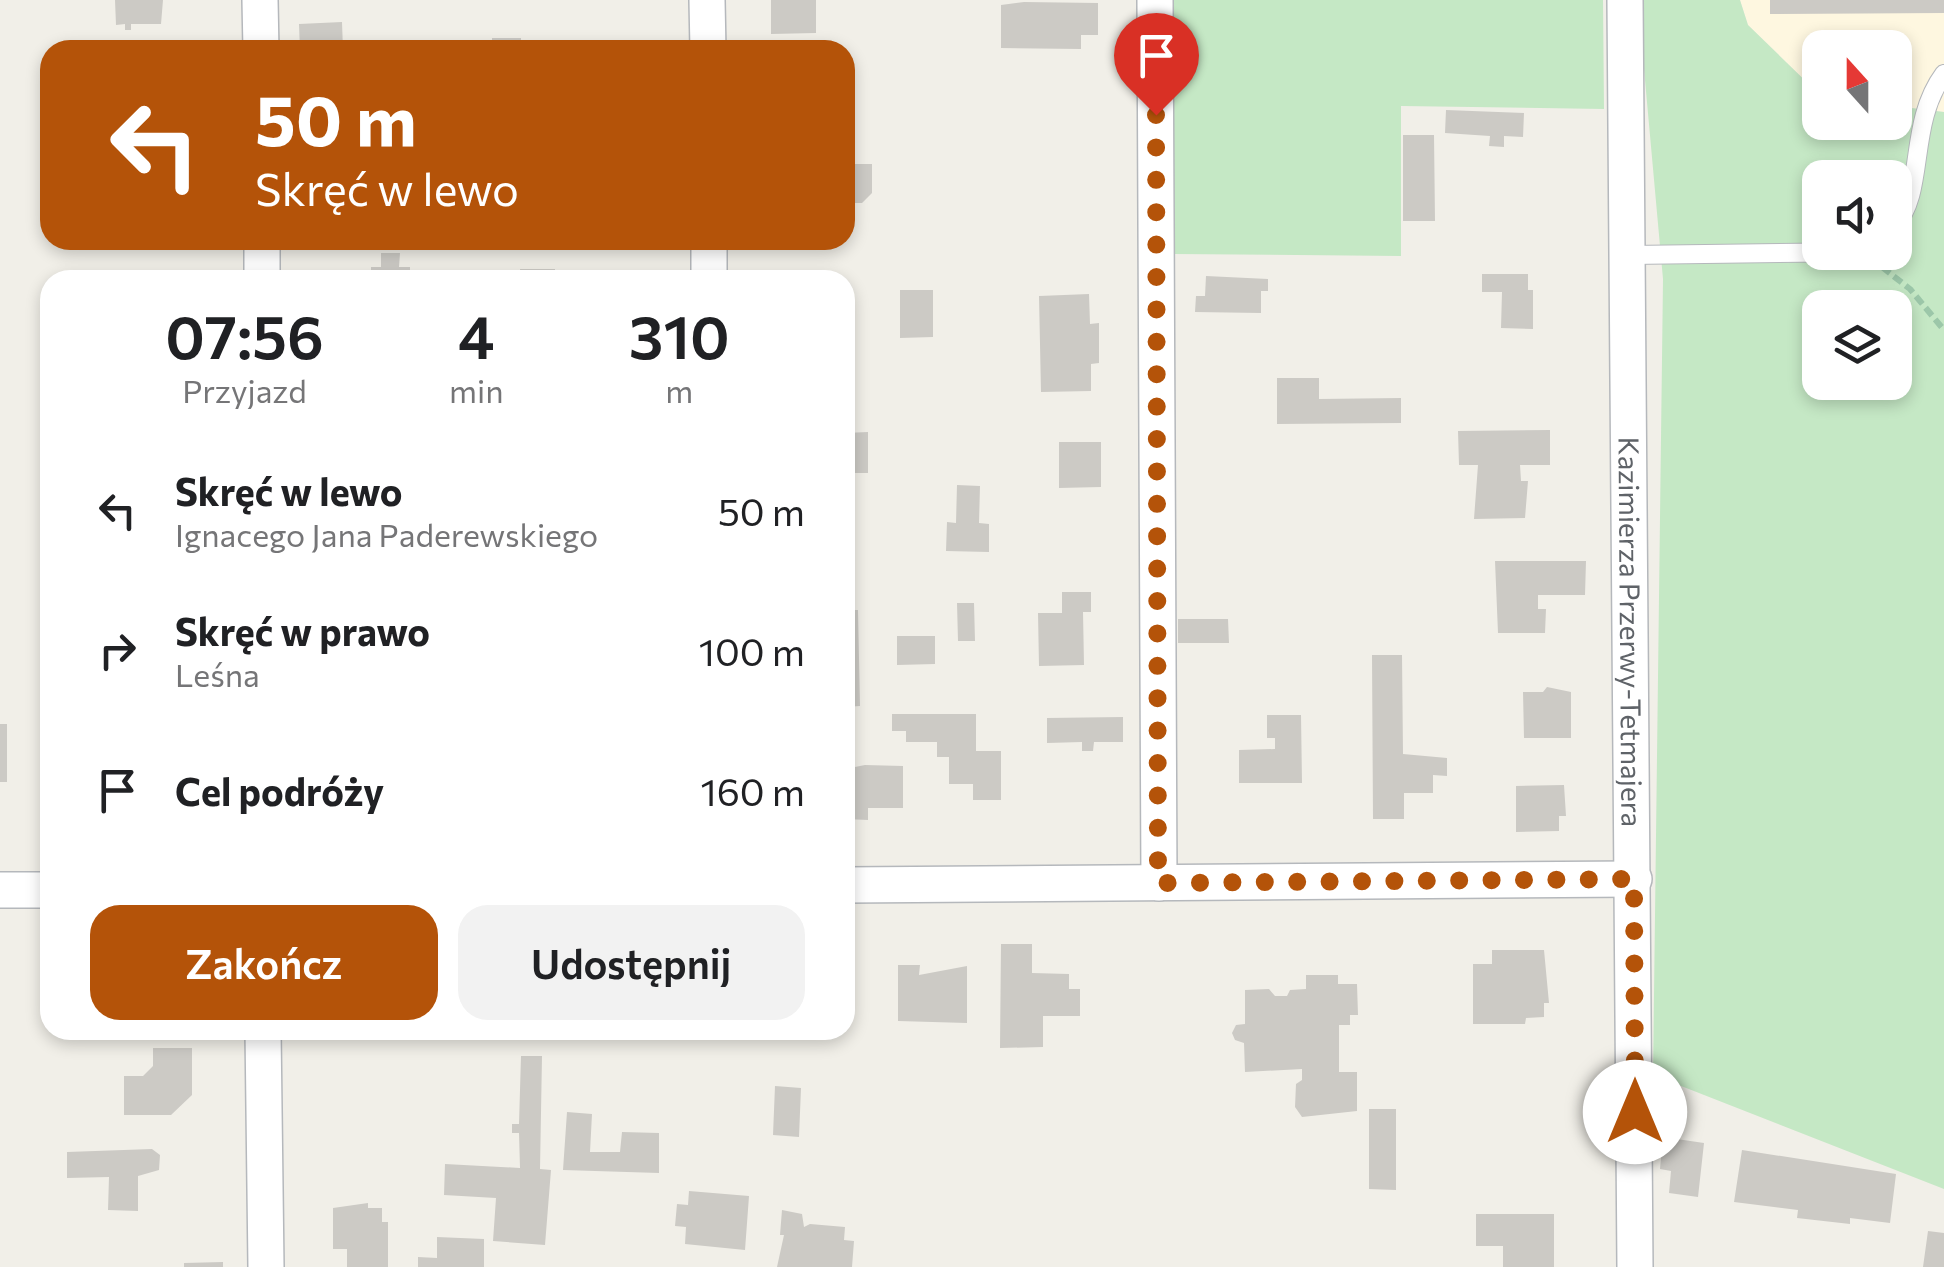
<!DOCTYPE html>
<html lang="pl">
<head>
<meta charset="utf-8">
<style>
	body { margin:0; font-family:Commissioner,sans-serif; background:#f2f2f2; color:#202124; height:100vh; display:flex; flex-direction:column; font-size:38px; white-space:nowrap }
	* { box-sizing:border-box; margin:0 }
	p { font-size:32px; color:#757577 }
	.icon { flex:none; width:55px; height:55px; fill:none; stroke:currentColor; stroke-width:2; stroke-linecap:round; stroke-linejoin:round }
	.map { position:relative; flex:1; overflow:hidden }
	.panel { position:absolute; left:40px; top:270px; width:815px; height:770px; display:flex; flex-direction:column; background:#fff; border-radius:30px; box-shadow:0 5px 15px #0003 }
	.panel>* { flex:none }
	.top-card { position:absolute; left:40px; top:40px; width:815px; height:210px; border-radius:30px; box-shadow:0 5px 15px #0003; background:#b45309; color:#fff; overflow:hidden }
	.needle { width:65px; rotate:339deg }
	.buttons { position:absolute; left:1802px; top:30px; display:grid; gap:20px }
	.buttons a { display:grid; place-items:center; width:110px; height:110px; border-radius:20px; background:#fff; box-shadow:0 5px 15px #0003; font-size:50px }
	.pin { position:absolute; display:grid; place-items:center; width:85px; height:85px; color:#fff; margin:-102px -42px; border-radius:50% 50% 50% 0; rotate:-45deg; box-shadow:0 0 10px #0007 }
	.pin .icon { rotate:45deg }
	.me { position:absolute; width:110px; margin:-55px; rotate:0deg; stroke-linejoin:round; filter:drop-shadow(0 0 8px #0008) }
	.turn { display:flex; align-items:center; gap:35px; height:210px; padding:0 50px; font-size:45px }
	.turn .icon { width:130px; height:130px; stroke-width:2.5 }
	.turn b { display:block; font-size:70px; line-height:85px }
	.eta { display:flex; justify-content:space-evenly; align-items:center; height:170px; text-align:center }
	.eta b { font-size:60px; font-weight:600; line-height:70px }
	.cta { display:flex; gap:20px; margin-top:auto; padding:20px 50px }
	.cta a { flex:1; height:115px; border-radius:30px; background:#b45309; color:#fff; font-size:40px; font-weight:600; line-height:115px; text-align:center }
	.cta a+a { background:#f2f2f2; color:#202124 }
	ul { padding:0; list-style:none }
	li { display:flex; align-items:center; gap:30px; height:140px; padding:0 50px }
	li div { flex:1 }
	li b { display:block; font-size:38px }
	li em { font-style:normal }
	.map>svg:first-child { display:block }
	.commercial { fill:#fef7e0 }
	.green { fill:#c5e8c5; fill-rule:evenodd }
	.building { fill:#cccac5 }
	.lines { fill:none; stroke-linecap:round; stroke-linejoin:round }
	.lane-casing { stroke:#b5b8bc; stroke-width:20 }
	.street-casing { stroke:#b5b8bc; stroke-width:38 }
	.path { stroke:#9cc7a9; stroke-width:6; stroke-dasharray:10 5; stroke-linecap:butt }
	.lane { stroke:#fff; stroke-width:18 }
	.street { stroke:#fff; stroke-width:35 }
	.route { stroke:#b45309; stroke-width:18; stroke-dasharray:0 32.4 }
	.labels { text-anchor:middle; stroke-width:8; stroke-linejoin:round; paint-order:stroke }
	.street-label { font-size:28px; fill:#5f6368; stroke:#fff }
</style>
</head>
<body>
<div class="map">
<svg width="1944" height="1267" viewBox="0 0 1944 1267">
	<rect width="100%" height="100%" fill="#f1efe8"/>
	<path class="commercial" d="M1740,0H1944V112L1895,106V48H1820V95L1748,25Z"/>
	<path class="green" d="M1173,0H1603L1604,109L1401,106V256L1173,254Z
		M1644,0H1740L1748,25L1820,95V122H1895V106L1944,112V1189L1653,1075L1663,279L1644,69ZM1820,178H1895V252H1820ZM1820,308H1895V382H1820Z"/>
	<path class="building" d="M115,0H163L161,24H131V30H125V24L116,25Z
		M771,0H816V33L771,34Z
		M1770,0H1944V13L1770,14Z
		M1024,2L1098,3V35H1081V49L1001,48V5Z
		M342,22L343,50H300L299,24Z
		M492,38H521V50H492Z
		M783,40L818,41L819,50H772V43Z
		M1446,110L1524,113L1523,137L1504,136V147L1489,146L1490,136L1445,133Z
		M1403,135H1434L1435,221H1403Z
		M845,164H872V193L862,203H845Z
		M443,240H472V250H443Z
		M381,253H400L399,267H410V280H371V267H381Z
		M520,269H555V280H521Z
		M1482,274H1528V290H1533V329L1501,328L1502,292H1482Z
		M1206,276L1268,279V291H1261V313L1195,312L1196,296H1205Z
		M900,290H933V337L900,338Z
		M1089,294L1090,324L1099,323V363L1091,364V391L1041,392L1039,296Z
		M1277,378H1319V399L1401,398V423L1277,424Z
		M1550,430V465H1520L1521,481H1528L1525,518L1474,519L1478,465H1459L1458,431Z
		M868,432V473H845V433Z
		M1059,442H1101V487L1059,488Z
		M957,485L980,486L979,523L989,524V552L946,551L947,522L956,523Z
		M1495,561H1586L1585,595H1538V609H1546L1545,633H1498Z
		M1062,592H1091V612H1083L1084,665L1039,666L1038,613H1062Z
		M957,603H974L975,641H958Z
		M845,610H858L860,706L845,707Z
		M1178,619H1228L1229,643H1178Z
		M897,636H935V664L897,665Z
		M1372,655H1402L1403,754L1447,758V776L1433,775V793H1404V819H1373Z
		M1547,687L1571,692V738H1524L1523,692H1543Z
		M892,714H976V751H1001V800H973V784H949V757H937V742H906V731H892Z
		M1267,715H1301L1302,783H1239V750L1275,749V738H1267Z
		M1123,717V742H1094L1093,751H1082V742L1047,743V718Z
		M0,724H7V782H0Z
		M865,765L903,766V808H868V820L845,819V769Z
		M1564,785L1566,816H1559V831L1516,832V786Z
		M1001,944H1032V973L1069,974V989H1080V1016H1043V1047L1000,1048Z
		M1492,950H1544L1549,1003H1544V1017L1526,1018L1525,1024H1473V964H1492Z
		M898,965H920L919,975L967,966V1023L898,1021Z
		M1306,975H1338V984H1357L1358,1015H1350V1025H1339V1072H1357V1111L1302,1117L1295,1107L1296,1084L1302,1080V1069L1245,1072L1244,1043L1235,1040L1232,1033L1236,1025L1245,1024V990L1269,989L1275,996H1287L1290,990L1306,989Z
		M321,1030H367V1037H321Z
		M153,1048H192V1095L171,1115H124V1076H143L153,1066Z
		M521,1056H542L540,1169L551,1170L545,1245L493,1241L496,1198L444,1195L445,1164L520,1168L519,1133H512V1124H519Z
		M775,1086L801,1088L799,1137L773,1135Z
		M1369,1109H1396V1190L1369,1189Z
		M567,1112L592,1114L590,1152H620L622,1132L659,1133V1173L563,1170Z
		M1663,1137L1704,1143L1698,1197L1669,1193L1671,1171L1660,1169Z
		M152,1149L160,1155L159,1170L138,1176V1211L108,1210L109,1177L67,1178V1152Z
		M1742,1150L1896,1174L1890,1223L1850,1218V1224L1797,1218L1798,1210L1734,1202Z
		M689,1191L749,1196L745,1250L685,1244L686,1227L675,1226L677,1204L688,1205Z
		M368,1203V1208H382V1222H388V1267H347V1249H333V1208Z
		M782,1210L802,1214L804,1227L810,1224L845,1227L844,1240L854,1241L852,1267H777L784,1235H780Z
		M1476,1214H1554V1267H1503V1246H1476Z
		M1928,1231L1944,1233V1267H1923Z
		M437,1237L484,1239V1267H418V1257L437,1258Z
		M223,1262V1267H184V1263Z"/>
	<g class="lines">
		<defs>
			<path id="lane" d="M1895,225C1926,191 1907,124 1944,74
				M1630,255L1866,252"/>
			<g id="street">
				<path d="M260,0L261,50"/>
				<path d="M707,0L708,50"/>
				<path d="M1155,0L1159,883"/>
				<path id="s1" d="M1625,0L1635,1267"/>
				<path d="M709,240V280"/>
				<path d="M262,280V240"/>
				<path d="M845,885L1634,879"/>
				<path d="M0,890H50"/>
				<path d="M263,1030L266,1267"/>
			</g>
		</defs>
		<use href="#lane" class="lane-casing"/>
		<use href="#street" class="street-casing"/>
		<path class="path" d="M1882,267L1910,289L1944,330"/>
		<use href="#lane" class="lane"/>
		<use href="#street" class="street"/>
	</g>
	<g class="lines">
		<path class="route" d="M1156,115L1158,883L1634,879L1635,1112"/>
	</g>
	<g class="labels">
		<g class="street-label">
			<text dy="10" stroke="none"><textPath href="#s1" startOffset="632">Kazimierza Przerwy-Tetmajera</textPath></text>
		</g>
	</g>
</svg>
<div class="buttons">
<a><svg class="needle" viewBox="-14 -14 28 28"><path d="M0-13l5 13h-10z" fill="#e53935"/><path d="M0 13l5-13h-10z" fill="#757577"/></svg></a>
<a><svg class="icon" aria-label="sound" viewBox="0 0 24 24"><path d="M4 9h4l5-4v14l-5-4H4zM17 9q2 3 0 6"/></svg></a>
<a><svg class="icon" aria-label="layers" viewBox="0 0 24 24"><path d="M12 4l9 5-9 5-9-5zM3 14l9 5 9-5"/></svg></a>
</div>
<div class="pin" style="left:1156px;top:115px;background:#d93025"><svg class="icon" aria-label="arrive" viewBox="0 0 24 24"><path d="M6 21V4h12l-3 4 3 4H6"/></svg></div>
<svg class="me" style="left:1635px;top:1112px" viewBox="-20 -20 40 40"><circle r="19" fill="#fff"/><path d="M0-13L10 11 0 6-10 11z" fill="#b45309"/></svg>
<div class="top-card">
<div class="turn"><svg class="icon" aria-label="left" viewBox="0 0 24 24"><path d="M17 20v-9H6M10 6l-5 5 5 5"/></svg><div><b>50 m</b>Skręć w lewo</div></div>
</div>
<section class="panel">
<div class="eta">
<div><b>07:56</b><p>Przyjazd</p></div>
<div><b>4</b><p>min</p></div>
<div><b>310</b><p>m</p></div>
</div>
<ul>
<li><svg class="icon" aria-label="left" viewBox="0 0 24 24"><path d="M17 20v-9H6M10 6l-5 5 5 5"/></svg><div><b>Skręć w lewo</b><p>Ignacego Jana Paderewskiego</p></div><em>50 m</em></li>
<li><svg class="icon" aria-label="right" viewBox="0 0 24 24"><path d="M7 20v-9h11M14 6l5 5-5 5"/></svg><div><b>Skręć w prawo</b><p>Leśna</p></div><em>100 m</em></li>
<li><svg class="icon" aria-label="arrive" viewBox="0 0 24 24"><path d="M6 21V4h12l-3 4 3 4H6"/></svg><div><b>Cel podróży</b></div><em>160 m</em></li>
</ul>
<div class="cta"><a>Zakończ</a><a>Udostępnij</a></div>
</section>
</div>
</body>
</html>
